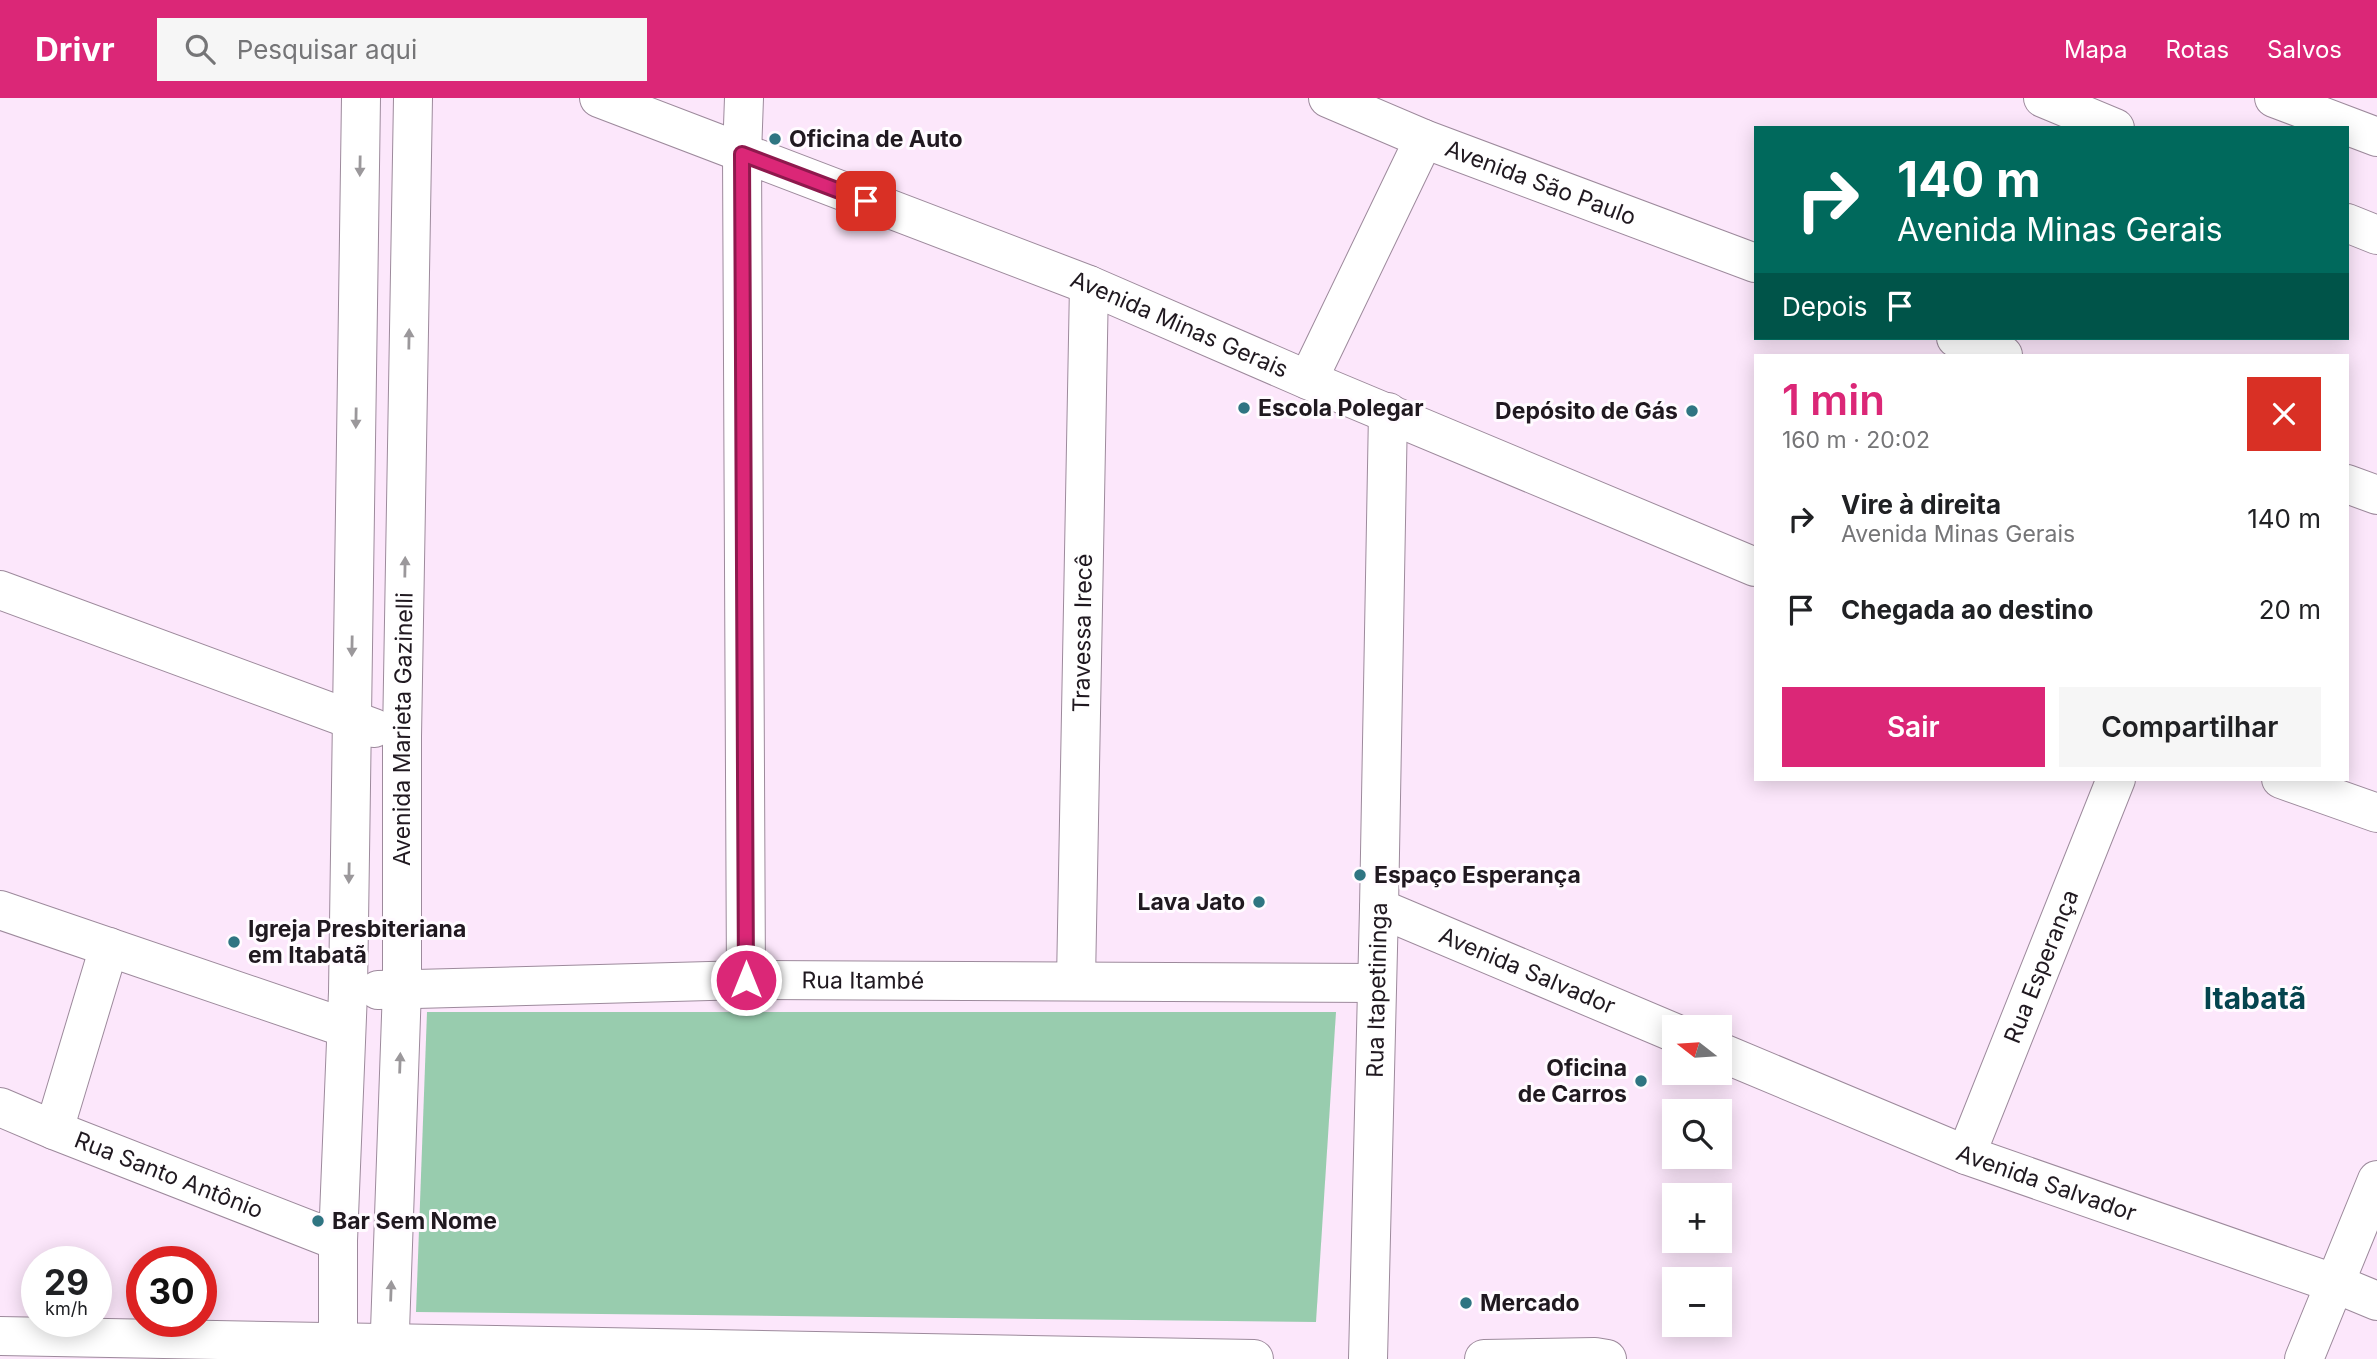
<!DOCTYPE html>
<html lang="pt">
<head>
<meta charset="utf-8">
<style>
	body { margin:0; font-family:Inter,sans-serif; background:#f6f6f6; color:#202124; height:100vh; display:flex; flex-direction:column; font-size:26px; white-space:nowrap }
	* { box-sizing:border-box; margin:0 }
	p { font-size:23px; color:#757577 }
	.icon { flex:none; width:38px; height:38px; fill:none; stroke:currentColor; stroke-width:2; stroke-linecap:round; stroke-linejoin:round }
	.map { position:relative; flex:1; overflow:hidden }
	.sheet { position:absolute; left:1754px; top:256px; width:595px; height:427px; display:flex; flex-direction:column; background:#fff; border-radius:0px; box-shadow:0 4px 18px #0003 }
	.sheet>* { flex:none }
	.banner { position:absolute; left:1754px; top:28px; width:595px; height:214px; border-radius:0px; box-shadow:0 4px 18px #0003; background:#00695c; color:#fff; overflow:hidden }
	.needle { width:46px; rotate:287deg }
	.tools { position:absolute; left:1662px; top:917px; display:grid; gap:14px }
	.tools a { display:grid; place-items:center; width:70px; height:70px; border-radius:0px; background:#fff; box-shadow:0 4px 18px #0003; font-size:35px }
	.speed { position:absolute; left:21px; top:1148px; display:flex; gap:14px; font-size:35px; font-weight:700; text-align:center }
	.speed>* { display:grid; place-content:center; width:91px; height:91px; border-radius:50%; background:#fff; box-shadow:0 4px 18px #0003; line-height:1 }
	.speed small { font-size:18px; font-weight:400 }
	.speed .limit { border:10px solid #d22; background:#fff; color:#111 }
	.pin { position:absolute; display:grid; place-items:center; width:60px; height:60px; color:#fff; margin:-30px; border-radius:14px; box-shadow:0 4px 10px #0006 }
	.me { position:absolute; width:77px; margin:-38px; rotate:0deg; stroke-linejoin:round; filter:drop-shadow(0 0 5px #0008) }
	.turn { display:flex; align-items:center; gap:24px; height:147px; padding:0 28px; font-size:32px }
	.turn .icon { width:91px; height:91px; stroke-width:2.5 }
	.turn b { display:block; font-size:49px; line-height:60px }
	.then { display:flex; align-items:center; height:66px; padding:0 28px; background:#0003; gap:14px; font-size:26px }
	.round { display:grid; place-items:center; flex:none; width:74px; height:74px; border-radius:0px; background:#f6f6f6 }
	.head { display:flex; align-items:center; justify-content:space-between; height:119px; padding:0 28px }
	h1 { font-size:42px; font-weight:600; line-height:52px; color:#db2777 }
	.primary-button { display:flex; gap:14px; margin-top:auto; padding:14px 28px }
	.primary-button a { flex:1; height:80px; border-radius:0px; background:#db2777; color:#fff; font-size:28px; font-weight:600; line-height:80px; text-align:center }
	.primary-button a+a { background:#f6f6f6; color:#202124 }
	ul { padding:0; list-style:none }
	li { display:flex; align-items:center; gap:21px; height:91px; padding:0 28px }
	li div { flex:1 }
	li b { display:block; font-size:26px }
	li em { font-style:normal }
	header { display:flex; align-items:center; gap:42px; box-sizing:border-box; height:98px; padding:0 35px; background:#db2777; color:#fff }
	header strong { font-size:33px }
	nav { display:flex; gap:38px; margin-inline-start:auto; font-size:24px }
	.search { width:490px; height:63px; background:#f6f6f6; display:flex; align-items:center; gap:18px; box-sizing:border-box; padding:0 24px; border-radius:0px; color:#757577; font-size:26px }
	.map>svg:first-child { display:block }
	.green { fill:#98ccae }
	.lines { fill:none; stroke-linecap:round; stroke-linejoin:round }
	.minor-casing { stroke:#9d8a9c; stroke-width:40 }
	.minor { stroke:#fff; stroke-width:38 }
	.oneway { fill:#9b989b }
	.route-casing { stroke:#8e194d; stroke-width:18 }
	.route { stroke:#db2777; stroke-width:12 }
	.poi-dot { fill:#2f7582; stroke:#fffbff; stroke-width:2.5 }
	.labels { text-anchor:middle; stroke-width:6; stroke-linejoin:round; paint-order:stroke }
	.poi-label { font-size:23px; font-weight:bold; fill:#201920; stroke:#fffbff; text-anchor:start }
	.street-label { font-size:23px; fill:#201920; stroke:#fffbff }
	.district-label { font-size:30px; font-weight:bold; fill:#04444e; stroke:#fffbff }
</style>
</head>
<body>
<header>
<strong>Drivr</strong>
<div class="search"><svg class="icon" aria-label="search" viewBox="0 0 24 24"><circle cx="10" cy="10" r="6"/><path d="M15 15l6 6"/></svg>Pesquisar aqui</div>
<nav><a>Mapa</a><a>Rotas</a><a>Salvos</a></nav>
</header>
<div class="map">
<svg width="2377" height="1261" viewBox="0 0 2377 1261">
	<rect width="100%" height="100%" fill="#fce7fb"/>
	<path class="green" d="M427,914H1336L1316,1224L416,1214Z"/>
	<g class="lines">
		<defs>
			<g id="minor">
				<path id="s1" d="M599,0L1089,187L1308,282L1755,469"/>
				<path d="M744,0L742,56L746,882"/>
				<path id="s2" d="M1328,0L1424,41L1755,165"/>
				<path d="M2043,0L2115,30"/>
				<path d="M2274,0L2377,39"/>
				<path d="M2347,125L2377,137"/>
				<path d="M1956,240L2003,257"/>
				<path d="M1308,282L1424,41"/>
				<path d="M2347,386L2377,397"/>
				<path d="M0,492L374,630"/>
				<path d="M2281,681L2377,715"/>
				<path id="s3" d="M1379,810L1675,935"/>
				<path d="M0,812L346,930"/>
				<path id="s4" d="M1076,883L1089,187"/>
				<path id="s5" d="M378,892L746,882L1377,885"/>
				<path id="s6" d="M1720,954L1966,1057L2336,1186L2377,1203"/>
				<path id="s7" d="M0,1009L54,1032L338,1143"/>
				<path d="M54,1032L109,849"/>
				<path id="s8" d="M1966,1057L2116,681"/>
				<path d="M0,1238L1254,1261"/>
				<path d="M338,1261V1143L348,894L361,0"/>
				<path id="s9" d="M389,1261L402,890V639L413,0"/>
				<path id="s10" d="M1368,1261L1379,810L1388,314"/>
				<path d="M1484,1261L1595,1259L1607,1261"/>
				<path d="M2304,1261L2377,1082"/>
			</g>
		</defs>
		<use href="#minor" class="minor-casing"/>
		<use href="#minor" class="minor"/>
	</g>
	<defs><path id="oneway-solid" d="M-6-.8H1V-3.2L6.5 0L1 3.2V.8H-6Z" transform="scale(1.75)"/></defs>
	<g class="oneway">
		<use href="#oneway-solid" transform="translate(360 68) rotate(91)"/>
		<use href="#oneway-solid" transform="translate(409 241) rotate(-89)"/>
		<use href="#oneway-solid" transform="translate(356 320) rotate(91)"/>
		<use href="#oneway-solid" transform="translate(405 469) rotate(-89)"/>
		<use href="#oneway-solid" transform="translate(352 548) rotate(91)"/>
		<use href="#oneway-solid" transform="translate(349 775) rotate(91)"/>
		<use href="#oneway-solid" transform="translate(400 965) rotate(-88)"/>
		<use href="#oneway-solid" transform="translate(391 1193) rotate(-88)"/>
	</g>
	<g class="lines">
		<defs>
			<path id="route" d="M746,882L742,56L866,103"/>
		</defs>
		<use href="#route" class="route-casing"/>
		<use href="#route" class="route"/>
	</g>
	<g class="poi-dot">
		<circle cx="775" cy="41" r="7"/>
		<circle cx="1244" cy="310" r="7"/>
		<circle cx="1692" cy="313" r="7"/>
		<circle cx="1360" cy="777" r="7"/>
		<circle cx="1259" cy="804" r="7"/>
		<circle cx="234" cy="844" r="7"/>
		<circle cx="1641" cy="983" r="7"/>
		<circle cx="318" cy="1123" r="7"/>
		<circle cx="1466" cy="1205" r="7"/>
	</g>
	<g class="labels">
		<g class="poi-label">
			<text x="789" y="49">Oficina de Auto</text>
			<text x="1258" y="318">Escola Polegar</text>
			<text x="1678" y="321" text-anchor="end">Depósito de Gás</text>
			<text x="1374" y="785">Espaço Esperança</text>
			<text x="1245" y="812" text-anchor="end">Lava Jato</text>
			<text x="248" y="839">Igreja Presbiteriana<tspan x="248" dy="26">em Itabatã</tspan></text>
			<text x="1627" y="978" text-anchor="end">Oficina<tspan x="1627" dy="26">de Carros</tspan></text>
			<text x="332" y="1131">Bar Sem Nome</text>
			<text x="1480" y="1213">Mercado</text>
		</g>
		<g class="street-label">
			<text dy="8" stroke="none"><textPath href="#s2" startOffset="229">Avenida São Paulo</textPath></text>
			<text dy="8" stroke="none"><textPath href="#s1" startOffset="623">Avenida Minas Gerais</textPath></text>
			<text dy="8" stroke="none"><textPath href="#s4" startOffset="348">Travessa Irecê</textPath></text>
			<text dy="8" stroke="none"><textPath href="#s9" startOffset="630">Avenida Marieta Gazinelli</textPath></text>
			<text dy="8" stroke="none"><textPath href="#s8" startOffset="203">Rua Esperança</textPath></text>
			<text dy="8" stroke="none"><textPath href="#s3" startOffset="161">Avenida Salvador</textPath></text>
			<text dy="8" stroke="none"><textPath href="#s5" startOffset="485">Rua Itambé</textPath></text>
			<text dy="8" stroke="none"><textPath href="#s10" startOffset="369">Rua Itapetininga</textPath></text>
			<text dy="8" stroke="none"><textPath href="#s7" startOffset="182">Rua Santo Antônio</textPath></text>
			<text dy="8" stroke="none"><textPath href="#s6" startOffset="352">Avenida Salvador</textPath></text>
		</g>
		<g class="district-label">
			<text x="2255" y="911">Itabatã</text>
		</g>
	</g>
</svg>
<div class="tools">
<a><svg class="needle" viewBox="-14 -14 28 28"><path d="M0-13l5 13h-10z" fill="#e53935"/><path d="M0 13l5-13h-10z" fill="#757577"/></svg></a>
<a><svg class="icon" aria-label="search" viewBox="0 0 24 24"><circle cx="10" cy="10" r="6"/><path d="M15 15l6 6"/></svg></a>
<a>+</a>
<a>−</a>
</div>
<div class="speed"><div>29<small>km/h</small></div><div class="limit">30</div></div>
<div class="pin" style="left:866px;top:103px;background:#d93025"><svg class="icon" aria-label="arrive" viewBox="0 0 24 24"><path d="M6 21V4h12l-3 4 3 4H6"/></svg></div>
<svg class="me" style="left:746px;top:882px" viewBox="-20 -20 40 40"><circle r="17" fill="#db2777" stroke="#fff" stroke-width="3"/><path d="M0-11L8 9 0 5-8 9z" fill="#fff"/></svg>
<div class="banner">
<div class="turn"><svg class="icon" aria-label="right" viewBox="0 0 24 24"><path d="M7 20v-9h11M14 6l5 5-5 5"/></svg><div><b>140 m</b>Avenida Minas Gerais</div></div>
<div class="then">Depois<svg class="icon" aria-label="arrive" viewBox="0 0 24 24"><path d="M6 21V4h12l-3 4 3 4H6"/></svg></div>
</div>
<section class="sheet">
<div class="head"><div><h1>1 min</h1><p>160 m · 20:02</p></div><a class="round" style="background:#d93025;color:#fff"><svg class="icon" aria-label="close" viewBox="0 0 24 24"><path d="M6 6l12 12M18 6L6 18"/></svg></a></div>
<ul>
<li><svg class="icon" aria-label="right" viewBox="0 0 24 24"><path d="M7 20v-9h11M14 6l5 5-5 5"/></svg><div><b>Vire à direita</b><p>Avenida Minas Gerais</p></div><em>140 m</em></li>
<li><svg class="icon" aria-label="arrive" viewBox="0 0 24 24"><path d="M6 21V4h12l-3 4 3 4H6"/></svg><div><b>Chegada ao destino</b></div><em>20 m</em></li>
</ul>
<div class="primary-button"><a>Sair</a><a>Compartilhar</a></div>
</section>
</div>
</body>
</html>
